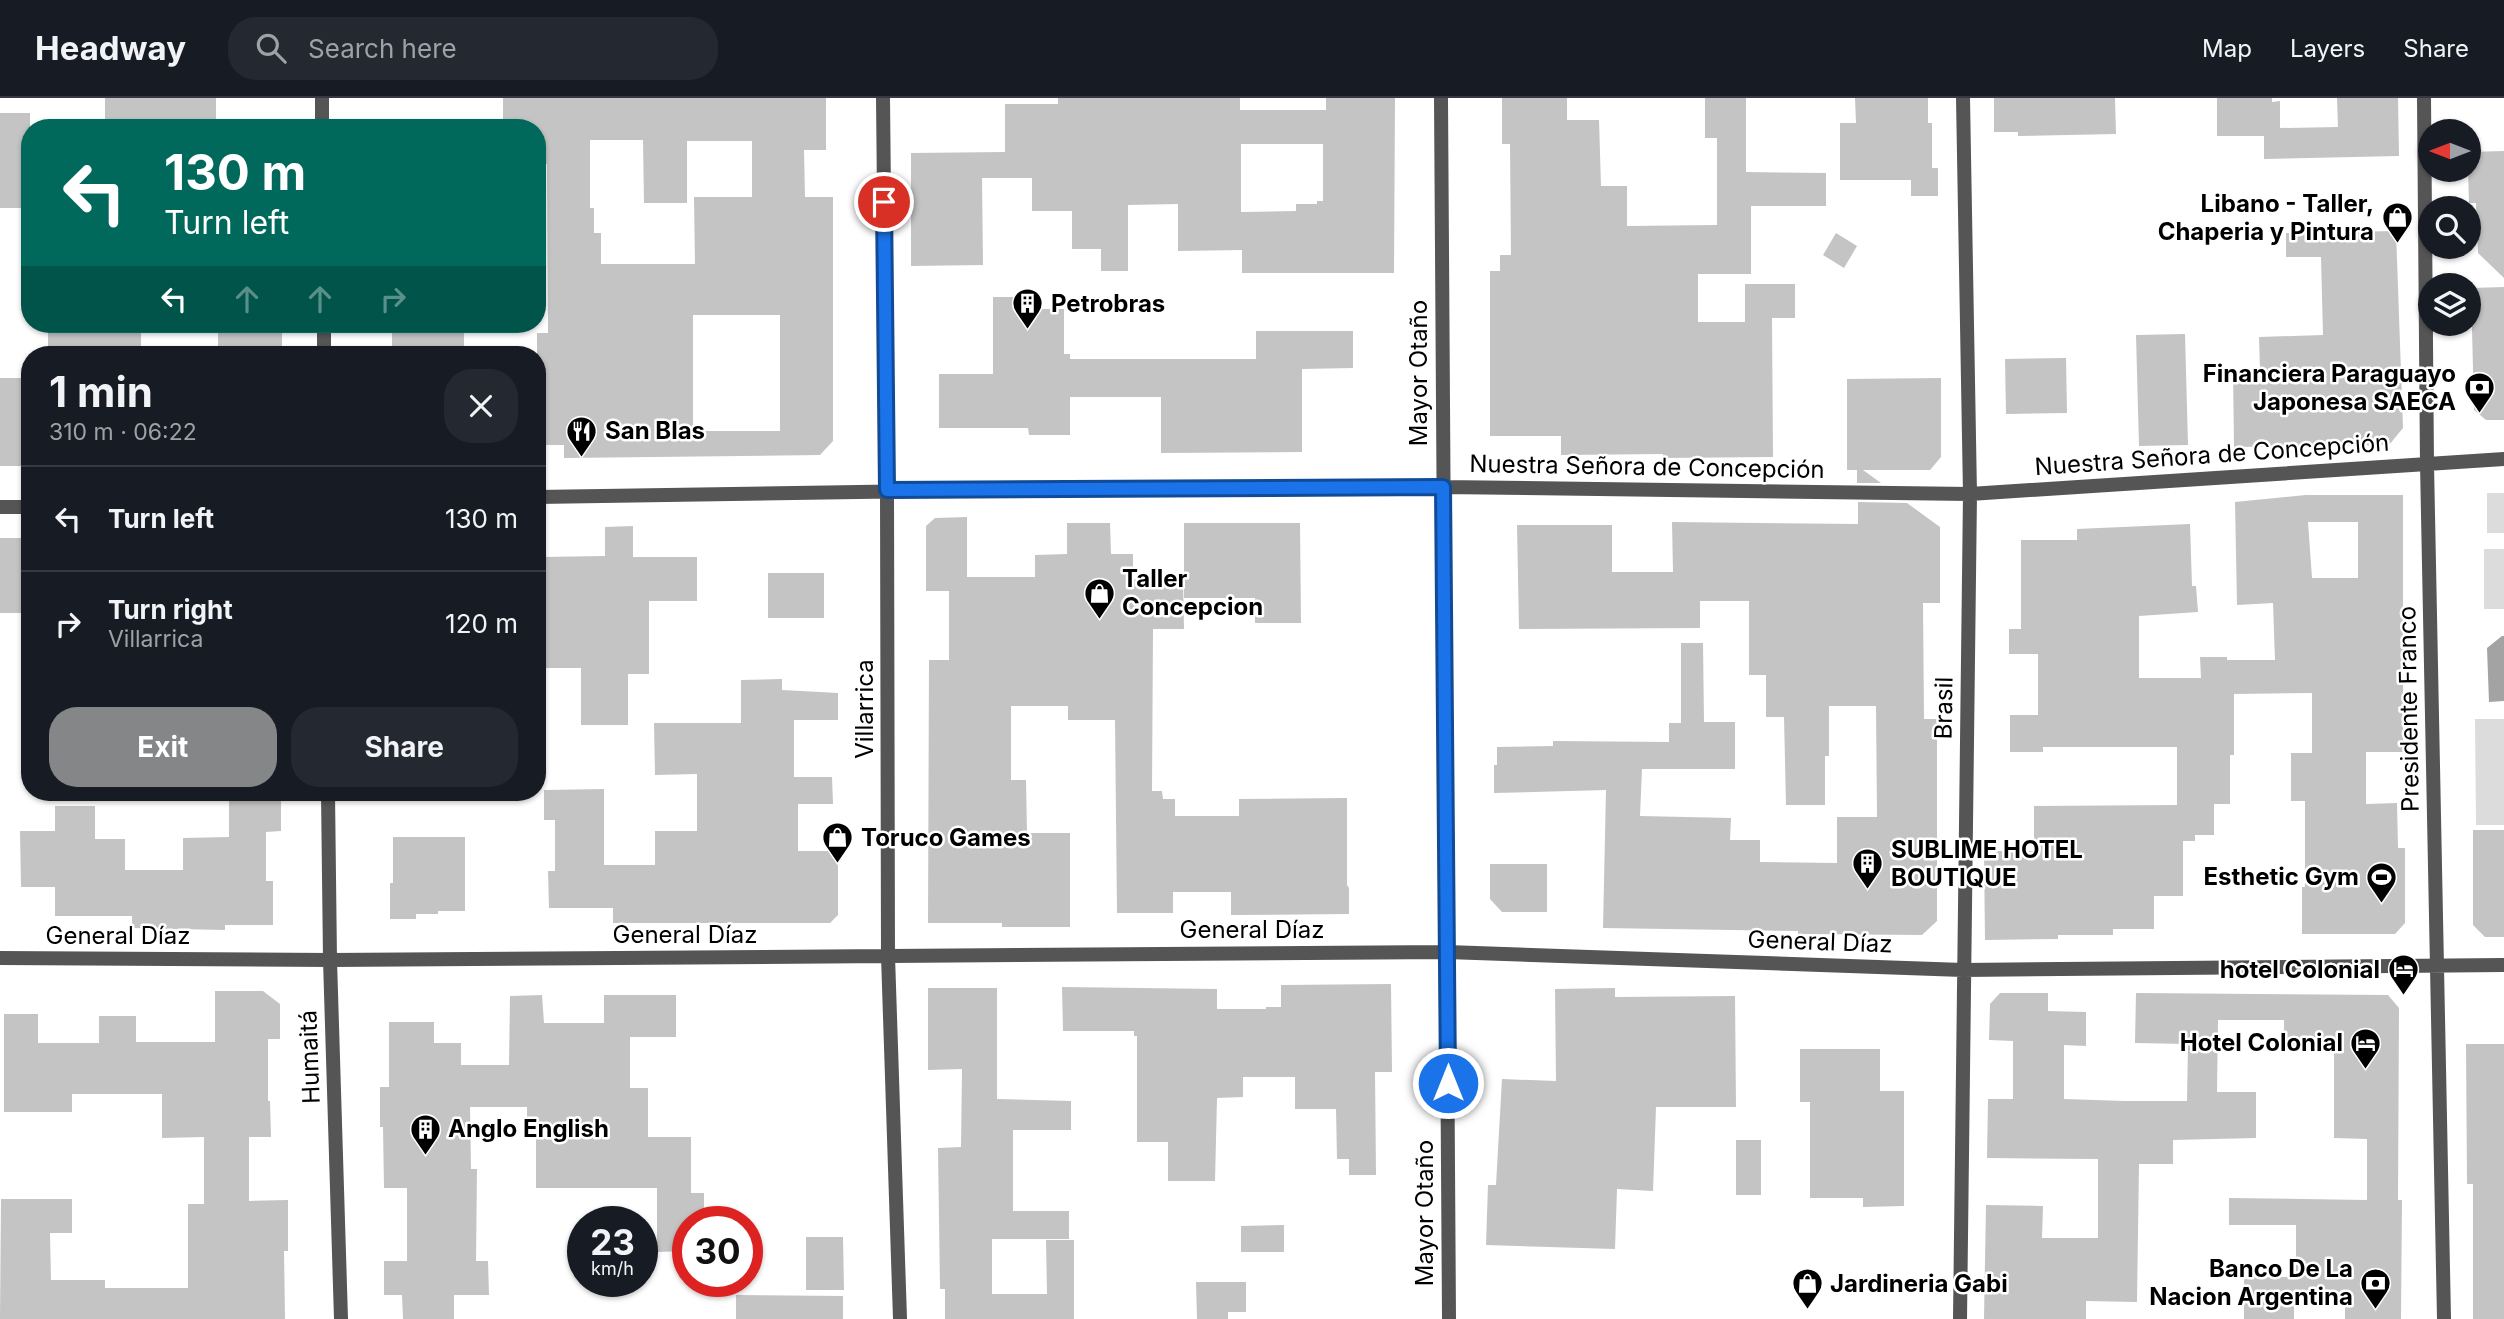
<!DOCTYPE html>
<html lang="en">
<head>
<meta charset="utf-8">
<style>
	body { margin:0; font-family:Inter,sans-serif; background:#242831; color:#f1f3f6; height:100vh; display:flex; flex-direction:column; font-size:26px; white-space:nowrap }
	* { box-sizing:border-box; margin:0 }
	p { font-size:23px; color:#9ea1a6 }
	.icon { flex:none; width:38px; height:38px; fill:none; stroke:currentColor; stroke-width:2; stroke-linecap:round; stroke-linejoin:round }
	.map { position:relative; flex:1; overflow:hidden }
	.panel { position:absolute; left:21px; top:248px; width:525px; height:455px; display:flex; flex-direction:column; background:#171b24; border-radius:28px; box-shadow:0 2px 5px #0004 }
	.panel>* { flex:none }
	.top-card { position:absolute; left:21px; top:21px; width:525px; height:214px; border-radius:28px; box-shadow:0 2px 5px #0004; background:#00695c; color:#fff; overflow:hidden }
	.needle { width:46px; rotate:270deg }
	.controls { position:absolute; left:2418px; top:21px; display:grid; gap:14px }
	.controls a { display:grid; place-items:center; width:63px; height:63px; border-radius:50%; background:#171b24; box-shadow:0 2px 5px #0004; font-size:35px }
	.speed { position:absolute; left:567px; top:1108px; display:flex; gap:14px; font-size:35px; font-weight:700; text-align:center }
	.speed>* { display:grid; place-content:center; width:91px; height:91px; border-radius:50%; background:#171b24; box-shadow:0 2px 5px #0004; line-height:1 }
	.speed small { font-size:18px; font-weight:400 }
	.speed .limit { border:10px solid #d22; background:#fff; color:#111 }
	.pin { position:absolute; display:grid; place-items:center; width:60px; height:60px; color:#fff; margin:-30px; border:4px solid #fff; border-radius:50%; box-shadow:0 2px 7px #0007 }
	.me { position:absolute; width:77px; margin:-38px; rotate:0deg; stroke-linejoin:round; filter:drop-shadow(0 0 5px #0008) }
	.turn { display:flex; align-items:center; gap:24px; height:147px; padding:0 28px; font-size:32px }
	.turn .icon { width:91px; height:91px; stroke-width:2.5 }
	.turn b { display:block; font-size:49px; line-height:60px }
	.lanes { display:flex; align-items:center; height:66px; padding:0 28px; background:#0003; justify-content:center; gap:35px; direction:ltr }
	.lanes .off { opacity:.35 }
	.round { display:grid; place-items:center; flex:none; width:74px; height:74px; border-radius:28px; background:#242831 }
	.head { display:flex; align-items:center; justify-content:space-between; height:119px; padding:0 28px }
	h1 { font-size:42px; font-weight:700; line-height:52px }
	.primary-button { display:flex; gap:14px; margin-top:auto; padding:14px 28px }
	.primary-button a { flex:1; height:80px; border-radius:28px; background:#858687; color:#fff; font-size:28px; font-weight:700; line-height:80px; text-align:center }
	.primary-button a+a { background:#242831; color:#f1f3f6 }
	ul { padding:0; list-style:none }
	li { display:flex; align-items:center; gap:21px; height:105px; padding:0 28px; border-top:2px solid #363941 }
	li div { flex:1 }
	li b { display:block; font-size:26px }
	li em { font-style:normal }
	header { display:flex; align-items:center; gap:42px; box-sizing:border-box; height:98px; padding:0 35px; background:#171b24; border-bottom:2px solid #363941 }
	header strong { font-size:33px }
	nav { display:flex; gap:38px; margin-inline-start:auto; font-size:24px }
	.search { width:490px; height:63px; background:#242831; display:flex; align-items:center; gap:18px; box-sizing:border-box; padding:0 24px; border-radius:28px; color:#9ea1a6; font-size:26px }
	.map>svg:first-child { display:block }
	.green { fill:#dcdcdc }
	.water { fill:#a3a3a3 }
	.building { fill:#c4c4c4; fill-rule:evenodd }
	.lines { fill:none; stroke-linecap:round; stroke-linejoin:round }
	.minor { stroke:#555; stroke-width:14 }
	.route-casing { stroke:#114b97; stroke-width:18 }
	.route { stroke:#1a73e8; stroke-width:12 }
	.labels { text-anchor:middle; stroke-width:5; stroke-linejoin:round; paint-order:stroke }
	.poi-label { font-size:24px; font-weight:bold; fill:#000; stroke:#fff; text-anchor:start }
	.street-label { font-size:24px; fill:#000; stroke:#fff }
</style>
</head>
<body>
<header>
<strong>Headway</strong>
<div class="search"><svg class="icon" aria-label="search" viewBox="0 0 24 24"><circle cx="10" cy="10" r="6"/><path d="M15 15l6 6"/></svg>Search here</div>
<nav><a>Map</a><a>Layers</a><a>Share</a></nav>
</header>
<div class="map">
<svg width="2504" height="1221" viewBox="0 0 2504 1221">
	<rect width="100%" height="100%" fill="#fff"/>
	<path class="green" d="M2504,395V435H2487V395Z
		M2484,451H2504V511H2484Z
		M2475,621H2504V727H2476Z"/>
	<path class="water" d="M2502,538H2504V603L2489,604L2487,550Z"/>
	<path class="building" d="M105,0H216V30H105Z
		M503,0H826V52H804L805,99H833V343L820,357L564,360V347H537V235H548L547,66H537V30H503ZM590,42H643L644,105H687V43H752V99H694L695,166H601V135H594V110H590ZM693,217H780V333H693Z
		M1058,0H1240V12H1326V0H1395L1394,175H1242V152L1178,153V106L1128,107V173H1101V151H1072V113H1032V80H982L983,167L911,168V55L1005,54V6H1058ZM1241,46H1323V103H1317V106H1296V113L1241,114Z
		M1502,0H1567V22H1599L1601,88H1627V128L1717,127V40H1705V0H1746V74L1826,75V108H1751V176H1698V224H1745V186H1795V220H1772L1773,359L1663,360V356L1561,357V338H1490V173H1500V157H1511L1510,46H1502Z
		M1855,0H1928V25H1932V70H1938V98H1911V82H1840V25H1856Z
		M1994,0H2115L2116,36L2018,38V34H1994Z
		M2217,0H2272V4L2280,3V30L2338,29L2337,0H2398L2399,58L2264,61V38H2217Z
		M0,15H30V110H0Z
		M2504,53V180L2478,155L2476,105H2469L2468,72L2469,54Z
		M2396,133L2403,330L2389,347L2234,349L2233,271H2260L2259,239L2323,237L2321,159H2286V135Z
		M1836,135L1857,148L1844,170L1823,157Z
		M2504,189V322H2486L2474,312L2471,190Z
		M993,199H1018V211H1064V256H1070V261H1256V233H1353V270L1302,271V354L1161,355V299H1070V337H1029L1028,330H939V276H993Z
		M48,226H141V257H97V252H48Z
		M218,226H282V257H218Z
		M392,226H464V257H392Z
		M2185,236L2188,347L2139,348L2136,237Z
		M2066,260L2067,315L2006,316L2005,261Z
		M0,280H30V368H0Z
		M1941,280V359L1930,372H1863L1881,385H1857V372H1847V281Z
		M2306,397H2403V654H2366V706L2397,705L2398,750H2405V825L2395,836H2302V789H2305V703H2291V655H2312V595L2234,596V657H2230V706H2214V737H2195V743H2183V798H2154V831H2113V837H2058V841L1985,842L1984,753H2034V708L2177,707V649H2043V654H2010V617H2038V556H2009V531H2021V442H2077V431L2190,426L2192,488H2196L2198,514L2139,518V580H2201L2200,559H2227V562H2275L2273,505L2237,507L2235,404ZM2308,424H2358V480H2312Z
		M1858,404L1907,405L1940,429V505H1923L1924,621H1937V823L1922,837L1798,836V833L1603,830L1606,692L1494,695V667H1497V649L1553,648V643L1669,644V625H1681V545H1703L1704,624H1735V671H1642L1640,718L1731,720L1730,742H1760V764L1837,765V719H1877L1876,608H1829V658H1825V707H1786L1784,619H1766V577H1749V503H1700V530L1519,531L1517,427H1612V474H1673L1672,424L1858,426Z
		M967,419V479H1035V457L1067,456V425H1110L1111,456H1133V481H1183L1184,531H1153L1152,693H1162L1163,701H1175V718H1239V701L1347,700V787L1349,790V816L1231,817V794H1173V815H1117L1115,622H1068V608H1011V682H1026L1027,735H1070V829H1002V825H928L929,562H949V493H926V428L935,420Z
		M1184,425H1300L1301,525H1255V500H1184Z
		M633,428V459H697V503H649V576H628V627H581V570H537V466H540V459L605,458V429Z
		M0,440H30V515H0Z
		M768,475H824V520H768Z
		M782,581V592L838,595V622H794V679H832L833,706H798V753H838V817L830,825H613V810H549L548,773H555V722H544V692L604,691V767H655V733H697V676L655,677L654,625H741V582Z
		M229,695H281V733L266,734V783H273V827H225V832L132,830V818H55V789H21L20,733H55V708H95V741H125V772H183V740L229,739Z
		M2473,732H2504V839H2485L2473,827Z
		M393,739H465V813H438V816H416V821H390V785H393Z
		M1490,766H1547V814H1502L1490,801Z
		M1391,886L1392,974H1375L1376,1077H1349V1061H1337L1336,1011H1295V979H1243V999L1217,1000L1215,1083H1168V1044H1137V938H1134V933H1063L1062,889L1217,891V911H1266V909H1281V887Z
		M928,890H997V1001L1071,1003V1032H1013V1113H1069V1141H992V1196H1047L1046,1142H1074V1221H945V1191H940L938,1050L961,1049L962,971L928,972Z
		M1615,890V899L1735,898L1736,1009H1656L1653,1093L1617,1091L1615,1151L1486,1147L1488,1087H1496L1502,981L1556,983L1555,891Z
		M215,893H263L280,906V941H268V1003H270L271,1039H249V1103L288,1102V1153H284L285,1221H0L1,1101H72V1135H50L51,1182H105V1190H188V1106H204V1039L162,1040V996H72V1014H4V916H38V945H99V918H136V944H215Z
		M2000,895H2048V913L2086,914V948L2064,947V1001L2124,1003H2187L2188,946L2135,945L2136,895L2388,897L2399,910L2398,1102H2402L2401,1221H2345V1202H2294V1221H2244V1179H2296V1127H2229V1100L2367,1102V1041L2334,1040V951L2284,950V922H2218L2217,994H2256V1040L2173,1042V1066H2139L2137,1204L2086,1203V1221H1984L1986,1107L2043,1108L2042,1140H2098V1061L1987,1060L1988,1001H2013V943L1989,942L1990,906Z
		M542,897L544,925H604V897H676V939H630V990H648V1039H691V1095H704V1124H688V1153L657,1154V1090H536V1024H527V1009H470L471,1071H477L476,1163H488L489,1197H454V1221H403L402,1197H384V1163H407V1090H384L383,1029H380V989H389V924H434V945H461V967H509L510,898Z
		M2466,946H2504V1221H2473V1086H2467Z
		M1800,951H1880V993H1904V1108L1863,1109V1100H1810V1004H1800Z
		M1736,1042H1761V1097H1736Z
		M1284,1127V1154H1241V1128Z
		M806,1139H843L844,1192H806Z
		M1196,1184H1246V1214H1228V1221H1197Z
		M736,1197L843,1198V1221H736Z"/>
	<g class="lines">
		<path class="minor" d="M322,0V30
			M883,0L887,392L888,858L900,1221
			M1441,0L1449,1221
			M2424,0L2427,366L2444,1221
			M324,226V257
			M537,399L1122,390L1443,389L1970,396L2504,361
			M0,409H30
			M328,695L330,862L341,1221
			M0,860L330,862L1447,854L1963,872L2504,867
			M1960,1221L1970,396L1963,0"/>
	</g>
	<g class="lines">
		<defs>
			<path id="route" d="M884,104L887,392L1443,389L1448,985"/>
		</defs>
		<use href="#route" class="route-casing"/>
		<use href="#route" class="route"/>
	</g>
	<defs>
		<symbol id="shop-pin" viewBox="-11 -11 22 30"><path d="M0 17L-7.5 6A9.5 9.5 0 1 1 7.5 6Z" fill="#000" stroke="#fff"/><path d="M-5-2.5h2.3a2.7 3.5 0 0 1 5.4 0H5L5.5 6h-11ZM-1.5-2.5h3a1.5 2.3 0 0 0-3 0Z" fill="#fff"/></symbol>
		<symbol id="building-pin" viewBox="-11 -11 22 30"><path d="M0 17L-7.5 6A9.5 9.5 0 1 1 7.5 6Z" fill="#000" stroke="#fff"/><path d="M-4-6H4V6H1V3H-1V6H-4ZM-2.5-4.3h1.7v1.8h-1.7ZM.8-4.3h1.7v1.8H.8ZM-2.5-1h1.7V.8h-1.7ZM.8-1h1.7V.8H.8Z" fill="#fff"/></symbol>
		<symbol id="bank-pin" viewBox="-11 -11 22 30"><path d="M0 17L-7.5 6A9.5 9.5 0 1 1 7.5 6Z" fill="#000" stroke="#fff"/><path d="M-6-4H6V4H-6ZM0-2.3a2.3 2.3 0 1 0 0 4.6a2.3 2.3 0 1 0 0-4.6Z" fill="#fff"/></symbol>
		<symbol id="restaurant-pin" viewBox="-11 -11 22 30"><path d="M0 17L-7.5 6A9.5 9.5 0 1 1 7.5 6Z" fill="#000" stroke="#fff"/><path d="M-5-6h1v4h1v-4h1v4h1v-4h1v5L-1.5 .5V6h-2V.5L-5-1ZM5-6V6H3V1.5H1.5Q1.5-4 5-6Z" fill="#fff"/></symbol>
		<symbol id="stadium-pin" viewBox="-11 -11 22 30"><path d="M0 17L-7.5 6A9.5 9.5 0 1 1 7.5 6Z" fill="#000" stroke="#fff"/><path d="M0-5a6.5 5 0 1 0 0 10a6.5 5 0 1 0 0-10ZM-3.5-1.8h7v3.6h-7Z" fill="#fff"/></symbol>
		<symbol id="hotel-pin" viewBox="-11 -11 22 30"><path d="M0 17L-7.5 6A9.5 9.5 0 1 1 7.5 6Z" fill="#000" stroke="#fff"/><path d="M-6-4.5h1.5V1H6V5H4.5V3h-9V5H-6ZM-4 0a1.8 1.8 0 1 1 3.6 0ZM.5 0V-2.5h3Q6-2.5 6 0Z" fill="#fff"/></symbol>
	</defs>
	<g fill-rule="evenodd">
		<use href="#shop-pin" x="2380" y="102" width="35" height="47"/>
		<use href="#building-pin" x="1010" y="188" width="35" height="47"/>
		<use href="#bank-pin" x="2462" y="272" width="35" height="47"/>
		<use href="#restaurant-pin" x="564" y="316" width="35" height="47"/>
		<use href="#shop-pin" x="1082" y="478" width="35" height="47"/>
		<use href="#shop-pin" x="820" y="722" width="35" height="47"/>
		<use href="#building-pin" x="1850" y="748" width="35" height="47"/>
		<use href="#stadium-pin" x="2364" y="762" width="35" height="47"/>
		<use href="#hotel-pin" x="2386" y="854" width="35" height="47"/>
		<use href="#hotel-pin" x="2348" y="928" width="35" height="47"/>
		<use href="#building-pin" x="408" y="1014" width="35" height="47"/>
		<use href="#bank-pin" x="2358" y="1168" width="35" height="47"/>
		<use href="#shop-pin" x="1790" y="1168" width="35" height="47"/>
	</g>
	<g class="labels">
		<g class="poi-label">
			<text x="2374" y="114" text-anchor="end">Libano - Taller,<tspan x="2374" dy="28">Chaperia y Pintura</tspan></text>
			<text x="1051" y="214">Petrobras</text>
			<text x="2456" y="284" text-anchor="end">Financiera Paraguayo<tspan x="2456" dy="28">Japonesa SAECA</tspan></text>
			<text x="605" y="341">San Blas</text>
			<text x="1122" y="489">Taller<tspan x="1122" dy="28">Concepcion</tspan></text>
			<text x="861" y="748">Toruco Games</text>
			<text x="1891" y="760">SUBLIME HOTEL<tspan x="1891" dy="28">BOUTIQUE</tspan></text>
			<text x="2359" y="787" text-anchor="end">Esthetic Gym</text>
			<text x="2380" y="880" text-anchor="end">hotel Colonial</text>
			<text x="2343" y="953" text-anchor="end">Hotel Colonial</text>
			<text x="448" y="1039">Anglo English</text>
			<text x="2353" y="1179" text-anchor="end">Banco De La<tspan x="2353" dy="28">Nacion Argentina</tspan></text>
			<text x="1830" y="1194">Jardineria Gabi</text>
		</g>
		<g class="street-label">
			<text transform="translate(1419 275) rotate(-90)" y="8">Mayor Otaño</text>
			<text transform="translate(2212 357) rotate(-4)" y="8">Nuestra Señora de Concepción</text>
			<text transform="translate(1647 369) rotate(1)" y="8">Nuestra Señora de Concepción</text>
			<text transform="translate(1944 610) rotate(-89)" y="8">Brasil</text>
			<text transform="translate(865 611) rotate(-90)" y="8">Villarrica</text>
			<text transform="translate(2409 611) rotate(-91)" y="8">Presidente Franco</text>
			<text x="1252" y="840">General Díaz</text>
			<text x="685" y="845">General Díaz</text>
			<text x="118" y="846">General Díaz</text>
			<text transform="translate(1820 844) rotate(2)" y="8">General Díaz</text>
			<text transform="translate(310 959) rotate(-92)" y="8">Humaitá</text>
			<text transform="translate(1425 1115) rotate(-90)" y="8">Mayor Otaño</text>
		</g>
	</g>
</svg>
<div class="controls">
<a><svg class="needle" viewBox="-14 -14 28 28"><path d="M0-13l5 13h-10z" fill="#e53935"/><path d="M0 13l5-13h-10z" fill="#9ea1a6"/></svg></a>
<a><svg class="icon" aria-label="search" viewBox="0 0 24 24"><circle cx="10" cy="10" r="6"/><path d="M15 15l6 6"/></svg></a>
<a><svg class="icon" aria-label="layers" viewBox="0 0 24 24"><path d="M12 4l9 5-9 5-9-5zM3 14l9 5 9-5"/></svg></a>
</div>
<div class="speed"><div>23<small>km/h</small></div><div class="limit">30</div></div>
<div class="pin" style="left:884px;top:104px;background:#d93025"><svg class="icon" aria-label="arrive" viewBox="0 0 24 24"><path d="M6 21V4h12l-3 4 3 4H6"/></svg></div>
<svg class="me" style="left:1448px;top:985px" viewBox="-20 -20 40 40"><circle r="17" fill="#1a73e8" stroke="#fff" stroke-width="3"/><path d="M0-11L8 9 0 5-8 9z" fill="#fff"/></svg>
<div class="top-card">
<div class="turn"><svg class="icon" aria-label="left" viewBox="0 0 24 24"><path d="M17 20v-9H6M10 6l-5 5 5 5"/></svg><div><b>130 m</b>Turn left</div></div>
<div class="lanes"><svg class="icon" aria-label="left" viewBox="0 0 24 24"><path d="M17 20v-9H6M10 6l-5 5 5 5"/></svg><svg class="icon off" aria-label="ahead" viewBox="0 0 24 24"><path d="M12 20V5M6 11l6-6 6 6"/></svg><svg class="icon off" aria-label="ahead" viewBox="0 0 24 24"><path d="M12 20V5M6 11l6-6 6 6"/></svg><svg class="icon off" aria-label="right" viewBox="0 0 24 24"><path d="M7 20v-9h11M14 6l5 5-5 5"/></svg></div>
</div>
<section class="panel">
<div class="head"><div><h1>1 min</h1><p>310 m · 06:22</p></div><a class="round"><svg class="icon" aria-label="close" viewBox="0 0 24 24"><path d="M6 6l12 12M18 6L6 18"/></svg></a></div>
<ul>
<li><svg class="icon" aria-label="left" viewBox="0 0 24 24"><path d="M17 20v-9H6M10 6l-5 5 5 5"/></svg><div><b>Turn left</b></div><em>130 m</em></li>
<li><svg class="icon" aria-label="right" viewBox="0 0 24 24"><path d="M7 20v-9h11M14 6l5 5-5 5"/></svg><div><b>Turn right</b><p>Villarrica</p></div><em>120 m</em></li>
</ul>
<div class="primary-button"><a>Exit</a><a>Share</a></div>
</section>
</div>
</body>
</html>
